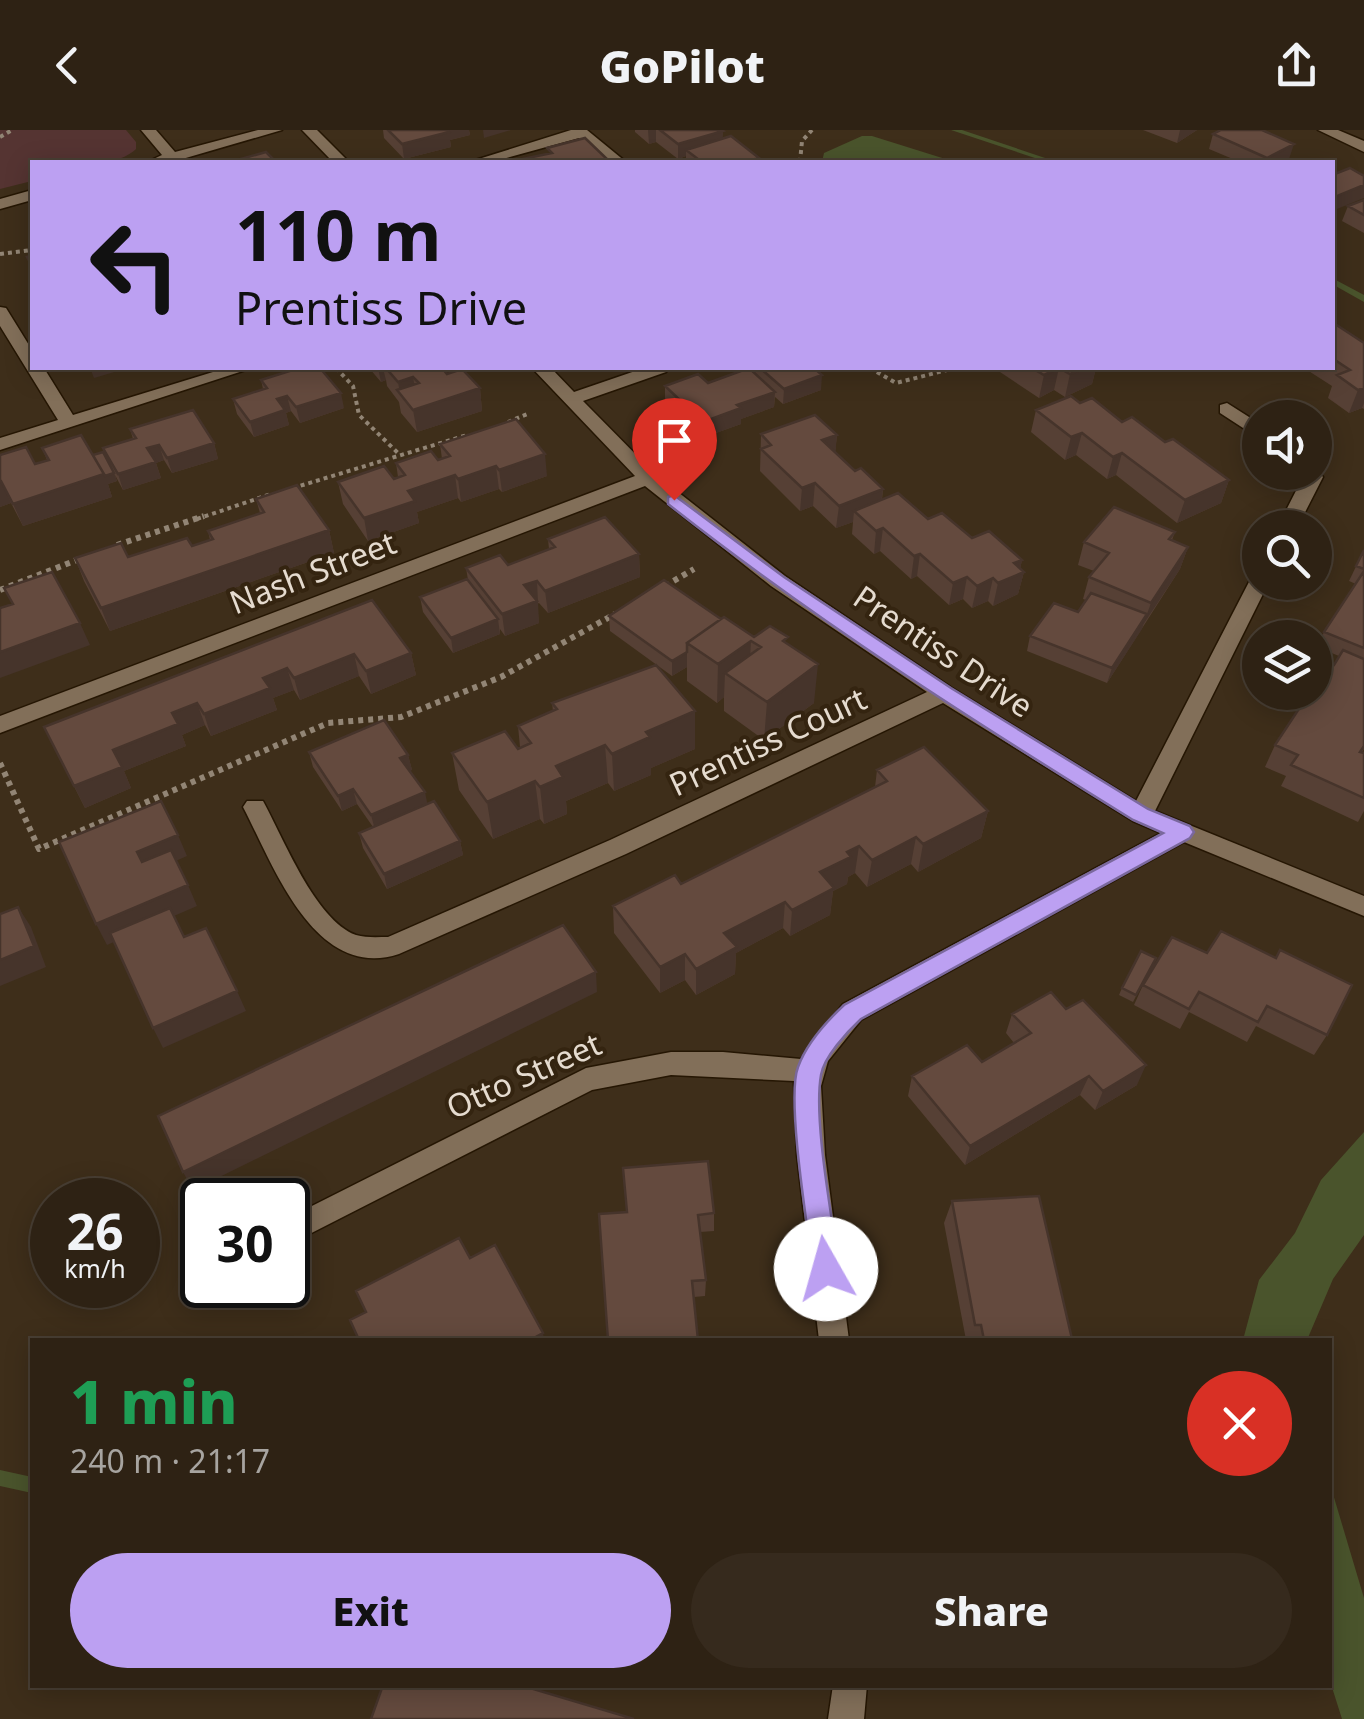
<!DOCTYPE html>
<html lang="en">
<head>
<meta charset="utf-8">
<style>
	body { margin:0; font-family:"Noto Sans",sans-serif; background:#362a1d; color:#f1f3f6; height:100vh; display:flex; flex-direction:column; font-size:38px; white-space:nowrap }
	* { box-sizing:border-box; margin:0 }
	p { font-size:32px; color:#a7a4a0 }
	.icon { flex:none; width:55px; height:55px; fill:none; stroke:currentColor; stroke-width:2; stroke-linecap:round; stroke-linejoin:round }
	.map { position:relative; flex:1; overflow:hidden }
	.panel { position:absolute; left:30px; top:1208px; width:1302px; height:350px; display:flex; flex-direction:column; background:#2e2214; border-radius:0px; box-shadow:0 5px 25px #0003,0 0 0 2px #493f34 }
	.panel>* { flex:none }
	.hud { position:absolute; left:30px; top:30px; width:1305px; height:210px; border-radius:0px; box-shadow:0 5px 25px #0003,0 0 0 2px #493f34; background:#bca0f2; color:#111; overflow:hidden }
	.tools { position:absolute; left:1242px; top:270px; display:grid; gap:20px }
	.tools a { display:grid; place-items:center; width:90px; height:90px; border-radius:50%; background:#2e2214; box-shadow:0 5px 25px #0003,0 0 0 2px #493f34; font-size:50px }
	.speed { position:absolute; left:30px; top:1048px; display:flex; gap:20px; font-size:50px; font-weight:700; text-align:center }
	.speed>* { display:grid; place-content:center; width:130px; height:130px; border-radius:50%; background:#2e2214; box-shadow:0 5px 25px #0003,0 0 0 2px #493f34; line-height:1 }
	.speed small { font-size:25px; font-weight:400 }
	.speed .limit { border:5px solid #111; border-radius:15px; background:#fff; color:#111 }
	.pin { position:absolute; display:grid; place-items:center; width:85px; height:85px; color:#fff; margin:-102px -42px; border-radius:50% 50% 50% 0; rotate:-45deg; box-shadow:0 0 10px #0007 }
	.pin .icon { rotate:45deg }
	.me { position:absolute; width:110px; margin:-55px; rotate:353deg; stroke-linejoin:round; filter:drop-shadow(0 0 8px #0008) }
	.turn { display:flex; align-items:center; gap:35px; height:210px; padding:0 40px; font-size:45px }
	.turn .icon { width:130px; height:130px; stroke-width:2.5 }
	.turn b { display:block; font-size:70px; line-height:85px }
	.round { display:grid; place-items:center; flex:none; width:105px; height:105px; border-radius:52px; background:#362a1d }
	.head { display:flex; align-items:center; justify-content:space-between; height:170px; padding:0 40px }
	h1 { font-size:60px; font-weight:800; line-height:75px; color:#1e9e55 }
	.primary-button { display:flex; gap:20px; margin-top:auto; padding:20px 40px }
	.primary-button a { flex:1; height:115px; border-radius:60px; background:#bca0f2; color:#111; font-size:40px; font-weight:800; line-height:115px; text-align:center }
	.primary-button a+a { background:#362a1d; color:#f1f3f6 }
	header { display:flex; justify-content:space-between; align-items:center; height:130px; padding:0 40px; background:#2e2214; font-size:45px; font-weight:800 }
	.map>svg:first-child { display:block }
	.green { fill:#553432 }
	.water { fill:#4a542c }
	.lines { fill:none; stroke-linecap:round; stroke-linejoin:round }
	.stream { fill:#4a542c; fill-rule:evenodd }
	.minor-casing { stroke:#251603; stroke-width:3 }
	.path-far1 { stroke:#928575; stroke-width:4; stroke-dasharray:4 4; stroke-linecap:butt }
	.path { stroke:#928575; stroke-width:6; stroke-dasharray:5 5; stroke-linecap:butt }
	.minor { fill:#826f59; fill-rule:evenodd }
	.wall { fill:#564035 }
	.shaded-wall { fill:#46342b }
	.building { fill:#644a3e; stroke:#46342b; stroke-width:2.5 }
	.route { fill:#bca0f2; stroke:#7a689d; stroke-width:2.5 }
	.labels { text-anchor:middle; stroke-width:8; stroke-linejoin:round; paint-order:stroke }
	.street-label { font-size:32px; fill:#e5dbcf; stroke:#342410 }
</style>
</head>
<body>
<header><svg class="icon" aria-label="back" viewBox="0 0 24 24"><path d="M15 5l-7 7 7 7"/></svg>GoPilot<svg class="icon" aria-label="share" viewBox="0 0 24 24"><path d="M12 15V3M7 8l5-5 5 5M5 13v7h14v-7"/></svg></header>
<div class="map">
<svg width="1364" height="1589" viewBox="0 0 1364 1589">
	<rect width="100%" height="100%" fill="#3e2e1a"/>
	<path class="green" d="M0,0H126L136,12V19C113,41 62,32 32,32V51L0,59Z"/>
	<path class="water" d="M862,6H872L955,32H822L824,23Z
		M1364,1002V1105L1333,1149L1307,1210H1243L1259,1150L1295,1103L1321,1050Z
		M1330,1354L1364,1468V1589H1342L1330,1551Z"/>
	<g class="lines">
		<path class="stream" d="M951,0H962L1057,32H1047Z
			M1332,148L1364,165V172L1332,154Z
			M0,1340L32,1347V1363L0,1356Z"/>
		<defs>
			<path id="minor" d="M141,0H156L175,22L258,0H282L172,32H147L162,25Z
				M302,0H317L349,32H333Z
				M571,0H587L626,32H609L579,8L492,32H469Z
				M1318,0H1338L1364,11V22Z
				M32,60V70L0,79V69Z
				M0,177L6,178L32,220V238H44L73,285L226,238H252L0,320V308L58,290L0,196Z
				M532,238H551L574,262L644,238H669L666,242L583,271L655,344L785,446L952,558L1136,671L1250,450L1260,443V452H1269L1155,681L1364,766V786L1184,712L861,890L828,931L821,956L825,1025L849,1210H819L797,1025L794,951L671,945L592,960L288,1115V1088L586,938L671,922H723L801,929L843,874L1161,703L1133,691L943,573L626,724L399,824C314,852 273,734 243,677L247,671H263C283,707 315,790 356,805C366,808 378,807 388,807L610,710L927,562L771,456L645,356L0,603V586L635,346Z
				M1227,273L1260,294V309L1220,283V275Z
				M1315,338L1323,347L1297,398H1277L1303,347L1300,342H1315Z
				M833,1555H867L864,1589H828Z"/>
		</defs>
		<use href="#minor" class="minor-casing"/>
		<path class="path-far1" d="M0,7L12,0
			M800,32L802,11L812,0
			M0,124L32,120
			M336,238L353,256L359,285L400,325
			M870,238L896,253L955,238
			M508,292L530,283
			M293,358L467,305
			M197,389L271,364"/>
		<path class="path" d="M117,415L204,386
			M665,456L694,439
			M0,460L82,428
			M0,633L39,719L328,593L401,587L501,547L615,484"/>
		<use href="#minor" class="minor"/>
	</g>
	<path class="wall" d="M383,0H469L470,5L450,10L451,17L404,29L384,8Z
		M635,0H721L723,1L722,9L759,28V32H686V26L678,29L656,12L649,14L635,2Z
		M1143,0H1197L1177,13Z
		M1213,4L1289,29L1282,32H1240L1209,19Z
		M1364,70V103L1342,91L1348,76Z
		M1332,192L1364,213V279L1362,278L1349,283L1328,268L1332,256L1304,238H1332Z
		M369,238H442L447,244L480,258L482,281L417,302L401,283L399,272L387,256L386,250L381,252Z
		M751,238H814L821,260L783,274L775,267L774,277L741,289V294L702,308L665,271V256L708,253L750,239Z
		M994,238H1096L1092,254L1065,267L1054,260L1039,268Z
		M261,250L344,278L300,293L291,281L286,283L289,295L254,307L237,284L233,269L263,259Z
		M1080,273L1165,312L1229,350L1221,373L1177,393L1116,345L1107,349L1076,325L1065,330L1031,302L1036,280Z
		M130,299L214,313L218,329L172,343L164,330L156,333L161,348L123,360L115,345L117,351L108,354L112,367L23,396L11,373L0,377V325L35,334L47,330L42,318L93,325L107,330L103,318L133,309Z
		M761,304L837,305L835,323L855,341L883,359L882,370L1022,430L1020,439L1024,442L1018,464L993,476L988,471L972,478L963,469L949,475L917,446L911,449L880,421L874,424L852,404L853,392L836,398L813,376L800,381L760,341Z
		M440,314L547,346L502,362L499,359L461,372L458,368L417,382L419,393L368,411L343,374L338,352L398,347L396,333L442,329Z
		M256,369L329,400L334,423L110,501L84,451L75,428L128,427L192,416L210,410L208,401L260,383Z
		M1175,402L1172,410L1188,417L1180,439L1107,553L1027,521L1030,506L1078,482L1086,470L1083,469L1089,447L1094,441L1078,435L1084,412Z
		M548,409L639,424L640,447L548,483L539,473L537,474L539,493L505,506L500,499V504L453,523L423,482L420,467L468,450L466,438L508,435L549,419Z
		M1364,420V619L1362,622L1364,623V681L1358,692L1281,656L1286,646L1265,637L1275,615L1298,580L1292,577L1299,562H1315L1339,526L1317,517L1324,502L1356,454L1349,451Z
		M372,470L411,523L416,545L371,564L359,546L300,570L294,560L273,568L277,580L211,606L205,595L182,605L186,616L124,641L131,658L85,678L44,597Z
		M609,486L721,489L754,507L787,514L814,573L764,610L724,581V567L717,573L687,551V537L672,546L610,501Z
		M552,573L695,619L651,638V645L614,661L608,653L566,671L567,684L544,694L540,689L493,709L459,660L452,623L520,617L518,596L553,581Z
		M309,622L408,625L412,640L409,641L427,674L460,711L463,725L387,759L363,718L359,703L373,697L357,674L342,681L313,637Z
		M877,640L988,681L981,708L918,742L911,734L867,757L855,743L848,747L847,754L833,761L830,785L790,806L783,798L736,823L735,844L696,865L685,850L660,863L614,803L613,776L681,754L875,657Z
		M1172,807L1327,905L1314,925L1256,896L1247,912L1189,882L1180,899L1134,875L1143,855Z
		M1156,828L1133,872L1119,865L1122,858Z
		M1012,884L1137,955L1095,980L1080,965L965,1035L908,966L912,946L982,932L1014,913L1006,903Z
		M952,1071L1072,1209L1071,1210H966L944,1093Z
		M714,1083V1101L700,1102L706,1150L705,1166L694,1167L599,1084Z
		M1025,1555H1086L1026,1559Z"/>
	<path class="shaded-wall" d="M444,0H469L470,5L450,10L451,17L404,29L402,14Z
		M483,0H511L484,8Z
		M648,0H656V12L649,14Z
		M1180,0H1197L1177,13Z
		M723,1L722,16L686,20V26L678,29V14Z
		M1294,14L1289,29L1282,32H1266L1267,28Z
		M1364,55V68L1332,81L1335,67Z
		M90,238H128L94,248Z
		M378,238H383L386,250L381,252Z
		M1059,238L1054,260L1039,268L1044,245Z
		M1078,238H1096L1092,254L1065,267L1070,244Z
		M822,245L821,260L783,274L784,259Z
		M413,247L417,270L400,264L398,252Z
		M480,258L482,281L417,302L413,280Z
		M1364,258V273L1362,278L1349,283L1358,260Z
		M775,262L774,277L741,289V294L702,308L703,292L737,275Z
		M341,263L344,278L300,293L296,277Z
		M287,266L291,281L286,283L289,295L254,307L250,292L277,269Z
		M1082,303L1076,325L1065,330L1071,307Z
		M837,305L835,327L822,310Z
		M214,313L218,329L172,343L167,328Z
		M159,315L164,330L156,333L161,348L123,360L118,344L147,318Z
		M1122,323L1116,345L1107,349L1113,327Z
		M545,324L547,346L502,362L499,340Z
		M496,336L499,359L461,372L458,349Z
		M114,343L117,351L108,354L112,367L23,396L13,374L104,344Z
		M455,345L458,368L417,382L419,393L368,411L364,388L408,361Z
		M1229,350L1221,373L1177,393L1185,370Z
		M0,351H1L11,373L0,377Z
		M815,353L813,376L800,381L802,358Z
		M883,359L880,381H854L853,392L836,398L839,376Z
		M883,398L880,421L874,424L876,401Z
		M329,400L334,423L110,501L101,478Z
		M1188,417L1180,439L1143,495L1151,473Z
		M639,424L640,447L548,483L545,461Z
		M920,424L917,446L911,449L914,426Z
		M1022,430L1019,444L1024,442L1018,464L993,476L998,453L1014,433Z
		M967,447L963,469L949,475L953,453Z
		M993,448L988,471L972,478L977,456Z
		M537,451L539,493L505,506L502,484L524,455Z
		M1147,484L1142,499L1107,553L1112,538Z
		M498,489L500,504L453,523L451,508Z
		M80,493L90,515L0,548V522Z
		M751,511L749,549L725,543L724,567L717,573L718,534Z
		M687,522V537L672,546V531Z
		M411,523L416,545L371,564L366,541Z
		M354,524L359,546L300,570L294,548Z
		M818,534L814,573L764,610L767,572Z
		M287,538L294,560L273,568L277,580L211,606L204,584L263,548Z
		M197,573L205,595L182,605L186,616L124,641L131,658L85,678L74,656L113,620L172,583Z
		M695,581V619L651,638V645L614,661L612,624L646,602Z
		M605,615L608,653L566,671L567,684L544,694L540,657L556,636Z
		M408,625L412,640L404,643L400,628Z
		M535,651L540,689L493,709L487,672Z
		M353,659L357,674L342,681L338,666Z
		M425,662L428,677L375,700L371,685Z
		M988,681L981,708L918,742L923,714Z
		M178,705L187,726L146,744L137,722Z
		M916,707L911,734L867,757L872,730Z
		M460,711L463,725L387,759L384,744Z
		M859,716L855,743L848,747L847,754L833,761L830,785L790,806L792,780L820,742L847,722Z
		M188,755L197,776L107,815L96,794Z
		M785,772L783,798L736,823L735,844L696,865V839L724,803Z
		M18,777L31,797L46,837L0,856V830Z
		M685,824V850L660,863V837Z
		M596,842L597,862L193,1060L183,1042Z
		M237,861L246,881L163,918L153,898Z
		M1146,935L1137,955L1095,980L1103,961Z
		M1089,946L1080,965L965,1035L970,1016Z
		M543,1203L544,1210H530Z"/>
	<path class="building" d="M388,0H447L449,2L402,14Z
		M660,0H721L723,1L678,14Z
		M1221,0H1262L1294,14L1267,28L1213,4Z
		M731,6L759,28L744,32H694L692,31L698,29L686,20Z
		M585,8L608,30L598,32H567L565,31L558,32H508L552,23L547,18Z
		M266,22L276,32H230Z
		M1350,38L1364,46V55L1335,67L1332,66V43L1335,44Z
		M1364,70V85L1348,76Z
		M32,125V136L27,127Z
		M1332,192L1364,213V258L1358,260L1337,245L1350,240L1332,228Z
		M299,238H320L341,263L296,277L287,266L277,269L285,280L250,292L233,269L267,258L261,250Z
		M386,238H442L447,244L462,239L480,258L413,280L397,260L419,253L413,247L398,252Z
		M749,238L775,262L737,275L741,278L703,292L665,256L698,244L708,253Z
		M760,238H814L822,245L784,259Z
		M1032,238H1085L1070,244L1059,238L1044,245Z
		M1071,266L1080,273L1092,268L1122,292L1132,287L1165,312L1173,309L1229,350L1185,370L1122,323L1113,327L1082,303L1071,307L1036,280Z
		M193,280L214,313L167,328L159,315L147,318L156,332L118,344L103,318L136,308L130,299Z
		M815,285L837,305L822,310L855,341L861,338L883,359L839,376L815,353L802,358L761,319L771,315L761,304Z
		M516,289L545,324L499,340L496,336L458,349L455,345L408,361L415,371L364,388L338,352L384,336L394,349L405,345L396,333L431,321L438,330L450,326L440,314Z
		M81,305L104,344L13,374L1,351H0V325L26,317L35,334L49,330L42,318Z
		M103,322L114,343L105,346L93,325Z
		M297,355L329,400L101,478L75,428L121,413L128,427L187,408L192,416L213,409L208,401L264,382L256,369Z
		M898,363L928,389L942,383L972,408L989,401L1022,430L1014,433L1024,442L998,453L993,448L977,456L967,447L953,453L920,424L914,426L883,398L876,401L854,381Z
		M1114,377L1175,402L1169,409L1188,417L1151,473L1089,447L1109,423L1084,412Z
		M605,387L639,424L545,461L537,451L524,455L537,471L502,484L466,438L500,425L508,435L555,417L548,409Z
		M1364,420V439L1356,436Z
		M1364,441V518L1324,502Z
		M52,442L80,493L0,522V478L13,474L4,458Z
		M467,449L498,489L451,508L420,467Z
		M664,450L721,489L687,513V522L672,531L609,486Z
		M1091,463L1147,484L1112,538L1030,506L1054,473L1078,482Z
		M372,470L411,523L366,541L354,524L294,548L287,538L263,548L270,558L204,584L197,573L172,583L178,594L113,620L122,637L74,656L44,597Z
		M724,487L754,507L770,496L788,507L783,511L818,534L767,572L725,543L761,517L751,511L718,534L687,513Z
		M1343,520L1364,529V616L1360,622L1364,623V668L1291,635L1298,625L1275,615L1310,562H1315V536L1319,529L1334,535Z
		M656,535L695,581L646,602L650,607L612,624L605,615L556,636L563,647L540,657L535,651L487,672L452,623L505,601L518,619L531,613L518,596L557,579L552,573Z
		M384,590L408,625L400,628L425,662L371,685L353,659L338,666L309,622Z
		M924,617L988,681L923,714L916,707L872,730L859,716L847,722L851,727L820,742L834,758L792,780L785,772L724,803L737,817L696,839L685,824L660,837L613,776L675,745L681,754L887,651L877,640Z
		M161,671L178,705L137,722L142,732L171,720L188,755L96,794L59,712Z
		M434,671L460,711L384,744L359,703Z
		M18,777L34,816L0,830V784Z
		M170,778L184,807L206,798L237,861L153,898L110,803Z
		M563,795L596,842L183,1042L158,986Z
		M1221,801L1276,828L1280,820L1352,855L1327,905L1267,876L1258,892L1199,862L1189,879L1143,855L1172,807L1207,823Z
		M1141,821L1156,828L1136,865L1122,858Z
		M1051,862L1066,879L1083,870L1146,935L1103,961L1089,946L970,1016L912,946L967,915L982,932L1031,903L1012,884Z
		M708,1031L714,1083L698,1085L706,1150L692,1151L698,1210H608L599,1084L627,1082L623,1038Z
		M1039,1066L1072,1209L984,1210L981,1195H975L952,1071Z
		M459,1108L470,1128L495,1115L543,1203L530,1210H359L350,1190L366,1182L356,1161Z
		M383,1555H520L634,1589H371Z"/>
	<path class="route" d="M674,365L784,447L951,558L1148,679L1190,696L1194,702L1190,708L861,889C847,902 824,927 821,945C813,991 833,1090 839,1139L835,1148L826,1152L817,1148L813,1139C808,1100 786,968 798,937C806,915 827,891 844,875L1163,703L1133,690C973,591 816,491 668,374V367Z"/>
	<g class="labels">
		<g class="street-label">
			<text transform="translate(313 443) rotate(-21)" y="11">Nash Street</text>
			<text transform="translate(943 522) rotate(34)" y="11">Prentiss Drive</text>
			<text transform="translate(768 612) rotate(-25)" y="11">Prentiss Court</text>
			<text transform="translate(524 946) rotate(-24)" y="11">Otto Street</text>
		</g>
	</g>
</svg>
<div class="tools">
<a><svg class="icon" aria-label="sound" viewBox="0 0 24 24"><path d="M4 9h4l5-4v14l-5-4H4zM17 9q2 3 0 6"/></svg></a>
<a><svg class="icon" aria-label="search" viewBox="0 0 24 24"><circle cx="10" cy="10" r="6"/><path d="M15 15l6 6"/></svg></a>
<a><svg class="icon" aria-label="layers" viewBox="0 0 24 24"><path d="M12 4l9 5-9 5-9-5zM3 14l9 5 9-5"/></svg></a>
</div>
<div class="speed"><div>26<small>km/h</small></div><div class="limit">30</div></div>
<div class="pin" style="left:674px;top:370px;background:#d93025"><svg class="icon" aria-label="arrive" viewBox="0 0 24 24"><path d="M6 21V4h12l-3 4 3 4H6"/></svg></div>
<svg class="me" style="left:826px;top:1139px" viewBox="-20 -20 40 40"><circle r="19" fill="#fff"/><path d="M0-13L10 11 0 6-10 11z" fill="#bca0f2"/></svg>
<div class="hud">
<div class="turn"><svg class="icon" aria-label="left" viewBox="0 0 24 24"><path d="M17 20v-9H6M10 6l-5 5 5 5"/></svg><div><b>110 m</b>Prentiss Drive</div></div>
</div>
<section class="panel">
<div class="head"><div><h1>1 min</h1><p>240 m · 21:17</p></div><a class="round" style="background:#d93025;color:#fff"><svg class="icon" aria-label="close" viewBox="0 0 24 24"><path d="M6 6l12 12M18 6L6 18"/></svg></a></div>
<div class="primary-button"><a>Exit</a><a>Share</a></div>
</section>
</div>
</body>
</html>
